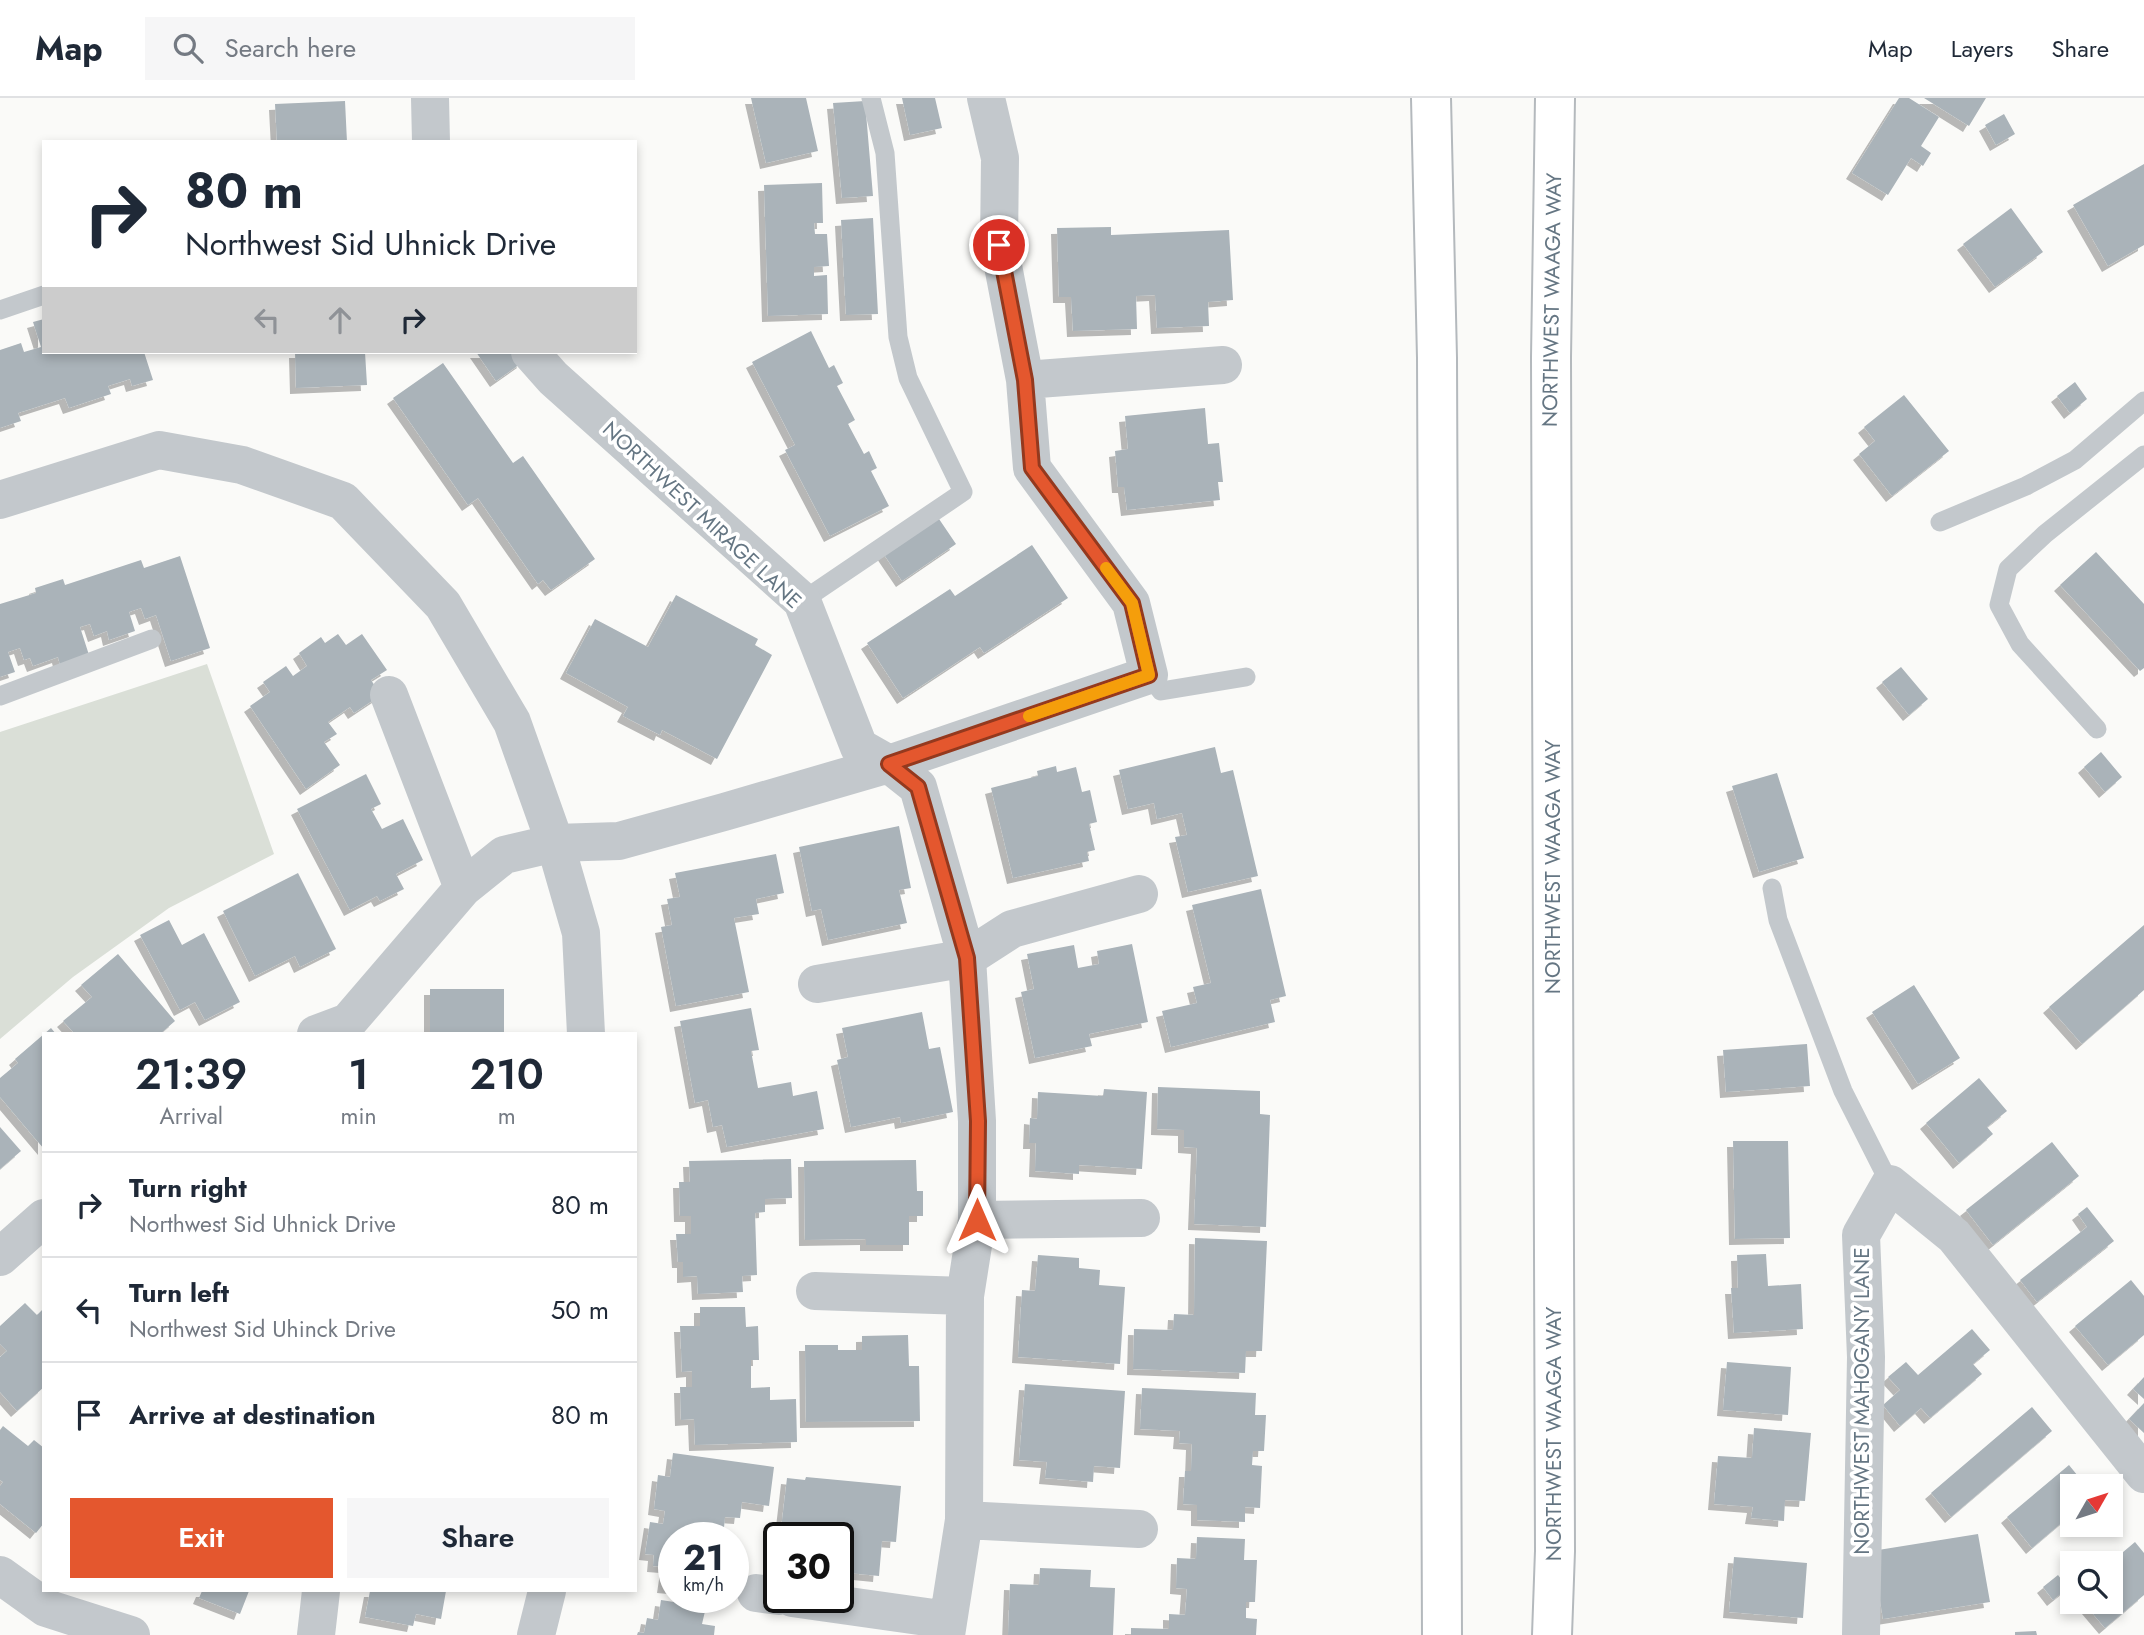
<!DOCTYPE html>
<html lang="en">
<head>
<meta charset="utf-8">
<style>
	body { margin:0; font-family:Jost,sans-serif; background:#f6f6f7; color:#1f2937; height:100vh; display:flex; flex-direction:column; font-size:26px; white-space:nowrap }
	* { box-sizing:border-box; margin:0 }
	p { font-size:23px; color:#747a83 }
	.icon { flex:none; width:38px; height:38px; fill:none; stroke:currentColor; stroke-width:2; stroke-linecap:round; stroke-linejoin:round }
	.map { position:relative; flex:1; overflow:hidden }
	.drawer { position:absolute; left:42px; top:934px; width:595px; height:560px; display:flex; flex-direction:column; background:#fff; border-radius:0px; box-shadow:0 4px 10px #0003 }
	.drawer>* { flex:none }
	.guide { position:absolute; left:42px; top:42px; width:595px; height:214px; border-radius:0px; box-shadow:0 4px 10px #0003; background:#fff; color:#1f2937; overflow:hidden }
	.needle { width:46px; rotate:51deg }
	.buttons { position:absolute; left:2060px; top:1376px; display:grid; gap:14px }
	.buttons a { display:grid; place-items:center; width:63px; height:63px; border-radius:0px; background:#fff; box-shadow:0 4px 10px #0003; font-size:35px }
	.speed { position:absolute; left:658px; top:1424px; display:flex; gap:14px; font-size:35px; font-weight:700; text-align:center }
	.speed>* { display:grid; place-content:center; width:91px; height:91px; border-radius:50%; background:#fff; box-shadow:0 4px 10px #0003; line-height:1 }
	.speed small { font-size:18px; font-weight:400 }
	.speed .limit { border:4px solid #111; border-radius:10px; background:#fff; color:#111 }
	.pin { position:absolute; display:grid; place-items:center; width:60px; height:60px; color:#fff; margin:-30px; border:4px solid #fff; border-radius:50%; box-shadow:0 2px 7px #0007 }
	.me { position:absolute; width:77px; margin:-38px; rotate:0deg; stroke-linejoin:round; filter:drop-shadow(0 0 5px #0008) }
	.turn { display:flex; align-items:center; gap:24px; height:147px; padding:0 28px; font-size:32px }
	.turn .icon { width:91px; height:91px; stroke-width:2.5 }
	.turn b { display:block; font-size:49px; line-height:60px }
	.lanes { display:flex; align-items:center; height:66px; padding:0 28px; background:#0003; justify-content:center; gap:35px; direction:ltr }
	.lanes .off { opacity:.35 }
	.eta { display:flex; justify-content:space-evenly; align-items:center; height:119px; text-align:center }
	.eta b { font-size:42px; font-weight:600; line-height:49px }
	.primary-button { display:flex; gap:14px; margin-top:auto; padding:14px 28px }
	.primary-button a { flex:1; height:80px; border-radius:0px; background:#e4572e; color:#fff; font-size:28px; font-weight:600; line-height:80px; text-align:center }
	.primary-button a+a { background:#f6f6f7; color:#1f2937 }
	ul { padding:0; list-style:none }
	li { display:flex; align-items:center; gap:21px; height:105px; padding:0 28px; border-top:2px solid #e0e1e3 }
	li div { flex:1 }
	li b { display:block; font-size:26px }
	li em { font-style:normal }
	header { display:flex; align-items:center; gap:42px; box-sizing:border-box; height:98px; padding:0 35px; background:#fff; border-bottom:2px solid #e0e1e3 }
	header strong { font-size:33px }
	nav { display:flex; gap:38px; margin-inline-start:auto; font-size:24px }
	.search { width:490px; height:63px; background:#f6f6f7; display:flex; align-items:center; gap:18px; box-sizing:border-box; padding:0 24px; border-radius:0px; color:#747a83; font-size:26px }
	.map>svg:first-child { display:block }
	.green { fill:#dadfd7 }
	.building { fill:#aab3b9; filter:url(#shadow) }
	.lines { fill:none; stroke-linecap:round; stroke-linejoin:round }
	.highway-casing { stroke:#b4b9bd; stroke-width:42 }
	.lane { stroke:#c3c8cc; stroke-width:19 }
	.street { stroke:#c3c8cc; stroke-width:38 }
	.highway { stroke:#fff; stroke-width:38 }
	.route-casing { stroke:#94391e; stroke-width:18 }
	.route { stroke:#e4572e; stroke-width:12 }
	.slow { stroke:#f59e0b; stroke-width:12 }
	.labels { text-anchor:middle; stroke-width:7; stroke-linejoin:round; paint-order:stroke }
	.street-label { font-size:21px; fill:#657683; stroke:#fff }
</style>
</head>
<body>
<header>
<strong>Map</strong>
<div class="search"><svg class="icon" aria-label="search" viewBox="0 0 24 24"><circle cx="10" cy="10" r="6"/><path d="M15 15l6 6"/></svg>Search here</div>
<nav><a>Map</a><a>Layers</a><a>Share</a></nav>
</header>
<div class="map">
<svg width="2144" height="1537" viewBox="0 0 2144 1537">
	<defs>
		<filter id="shadow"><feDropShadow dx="-6" dy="6" stdDeviation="0" flood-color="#0004"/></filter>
	</defs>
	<rect width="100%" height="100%" fill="#fafaf8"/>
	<path class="green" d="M207,566L274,756L169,810L73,879L0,941V634Z"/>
	<path class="building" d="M751,0H806L818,53L766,65Z
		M902,0H935L942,30L910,37Z
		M1899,0H1909L1939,19L1921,48L1931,55L1923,68L1911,60L1888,97L1852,75Z
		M1924,0H1986L1969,28Z
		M345,3L347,44H277L275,6Z
		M865,3L873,98L842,100L833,5Z
		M2004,16L2015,36L1996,47L1985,27Z
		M2144,66V147L2108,168L2073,107Z
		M822,85L823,125H814L815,136H827L829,168L814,169V178L827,177L828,216L768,218L764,87Z
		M2011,110L2043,154L1995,189L1963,146Z
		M873,120L878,216L846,217L841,122Z
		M1111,129V137L1229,132L1233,202L1208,204L1209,228L1157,230L1155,197L1136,198L1137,231L1073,233L1071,199H1059L1057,130Z
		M44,221V254H144L153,282L132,288L130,281L108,288L111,296L69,310L65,300L18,315L21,323L0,330V252L21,245L24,254L41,249L33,224Z
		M811,233L829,270L834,267L843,285L837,288L855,322L848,326L864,356L869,353L877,370L871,373L889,408L830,438L785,352L795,347L752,264Z
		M295,254H365L367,287L296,290Z
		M476,254H515L523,264L496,283Z
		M443,265L513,365L523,358L595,461L551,492L543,482L538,486L478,400L468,407L393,300Z
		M2075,284L2087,301L2070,315L2057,298Z
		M1904,297L1949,353L1892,398L1859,356L1875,343L1864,329Z
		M1205,310L1208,346L1219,345L1223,384H1218L1220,402L1127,412L1124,389H1118L1115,353L1128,351L1125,318Z
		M937,418L956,446L902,483L883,455Z
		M1032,447L1068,500L984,555L980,549L903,600L867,545L950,491L955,498Z
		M2096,454L2144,506V570L2140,573L2060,487Z
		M180,458L210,550L171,563L156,517L145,521L141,510L129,514L135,533L109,542L107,533L94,538L90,526L80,529L89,557L60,567L58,559L33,568L30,560L24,562L20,550L8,554L15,574L0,579V506L36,495L35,490L63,481L65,487L141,462L144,470Z
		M676,497L758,541L755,547L772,557L717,661L662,632L660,637L623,618L628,609L566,575L595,521L648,549Z
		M338,536L346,547L362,536L387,572L371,582L381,597L354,615L350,609L328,624L337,636L324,644L340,667L306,691L250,608L270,594L263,584L286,568L293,578L307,568L299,555L321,539L325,545Z
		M1901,569L1928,601L1909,617L1882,584Z
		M1215,649L1221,675L1233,672L1258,778L1188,794L1175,739L1187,737L1182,715L1157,721L1154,705L1128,711L1119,672Z
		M2101,654L2122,679L2105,694L2084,669Z
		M1056,668L1057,674L1076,669L1082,694L1090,692L1097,724L1089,726L1095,752L1087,754L1089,763L1013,780L991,690L1038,678L1037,673Z
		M1777,675L1804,760L1759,774L1732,688Z
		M366,676L381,706L371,711L382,731L403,721L423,762L396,776L404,791L380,803L377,798L350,812L297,711Z
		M899,728L911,790L899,792L907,825L828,842L821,811L812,813L799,749Z
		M776,756L784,795L756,801L759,816L734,820L749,894L676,908L661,829L672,827L667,801L680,799L675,775Z
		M298,775L336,851L300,869L295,858L255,878L223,813Z
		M1261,791L1286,898L1270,902L1275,924L1171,949L1162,913L1197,905L1193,889L1211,885L1192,807Z
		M169,822L182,847L204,835L240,904L205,922L195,904L180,912L140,837Z
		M2144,827V892L2082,946L2049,909Z
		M1132,846L1148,924L1089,936L1092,948L1035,960L1021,894L1034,891L1027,856L1074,847L1078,870L1099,866L1097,853Z
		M118,856L175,923L160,936H75L63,923L92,899L81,887Z
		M1914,887L1960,960L1918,986L1872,914Z
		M430,891H504V936H430Z
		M751,910L759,952L751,953L758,990L791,984L793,998L817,993L824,1031L727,1049L722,1027L713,1029L708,1002L695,1005L680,923Z
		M922,914L929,951L940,949L953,1014L901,1025L900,1019L851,1029L837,962L848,959L842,930Z
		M51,930L56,936H44V1051L0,999V980L18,965L15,961Z
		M1807,946L1810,988L1726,994L1723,952Z
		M1979,980L2007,1013L1987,1029L1993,1036L1959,1065L1926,1025Z
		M1158,989L1260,993V1016L1270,1017L1266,1129L1194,1126L1197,1050L1184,1049V1032L1157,1031Z
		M1104,991L1147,994L1142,1071L1079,1067V1076L1035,1073L1036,1045H1029L1030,1020L1037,1021L1038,994L1103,998Z
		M0,1029L21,1053L0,1071Z
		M1733,1043H1788L1790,1140L1735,1141Z
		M2052,1044L2079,1078L1993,1147L1966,1112Z
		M791,1061L792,1100L765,1101V1114L755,1115L757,1177L742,1178L743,1194L698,1196L697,1178L683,1179V1164H678L676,1136H691V1118H680L679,1084H690L689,1063Z
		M916,1062L917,1093H923V1118H909V1147H866V1141L805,1142L804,1063Z
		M2087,1109L2114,1143L2037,1204L2020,1182L2087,1129L2078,1116Z
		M1195,1140L1267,1143L1262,1253H1246L1245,1275L1133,1271L1134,1231L1173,1232L1174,1216L1194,1217Z
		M1766,1156L1768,1188L1801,1186L1803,1231L1734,1235L1731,1190H1738L1737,1157Z
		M1038,1157L1079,1160V1170L1100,1172L1099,1187L1125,1189L1120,1266L1018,1259L1022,1192L1035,1193Z
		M2131,1182L2144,1198V1237L2108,1267L2075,1228Z
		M25,1205L37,1217L44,1210V1289L17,1313L0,1294V1259L7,1253L0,1246V1228Z
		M700,1209H745L746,1229L758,1228L759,1262H751V1290L770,1289V1302L796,1301L797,1344L695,1347L694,1321L681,1322L680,1289H692V1273L682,1274L680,1228H700Z
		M1972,1231L1990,1252L1973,1266L1982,1276L1930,1320L1921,1310L1900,1328L1883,1307L1900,1292L1888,1279L1906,1264L1918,1277Z
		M908,1237L909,1268H919L920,1323L806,1324L805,1247H838V1252H862V1238Z
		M1727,1264L1791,1269L1788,1317L1723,1312Z
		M2144,1279V1301L2133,1291Z
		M1025,1286L1125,1293L1120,1370L1094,1368L1093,1384L1045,1380L1047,1364L1019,1362Z
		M1142,1290L1256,1295L1255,1317H1266L1264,1353H1253L1252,1367L1262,1368L1260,1410L1245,1409V1424L1197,1422V1407L1183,1406L1185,1373H1191L1192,1346L1179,1345L1180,1333L1140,1331Z
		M2144,1305V1335L2129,1321Z
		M2032,1309L2052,1333L1951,1419L1931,1395Z
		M3,1328L28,1348L34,1342L44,1350V1425L36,1435L0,1406V1388L3,1384L0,1382V1332Z
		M1754,1330L1811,1335L1805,1403L1785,1402L1784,1423L1751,1420L1753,1409L1714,1406L1718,1358L1752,1360Z
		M673,1355L774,1369L769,1408L742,1404L740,1420L725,1419L723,1440H674V1490L663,1489L666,1469L653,1468L654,1457L645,1456L650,1424L663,1426L665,1413L654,1411L658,1377L670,1379Z
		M2069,1367L2086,1388H2072V1416L2032,1450L2007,1419Z
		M806,1379L901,1388L896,1444L882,1443L879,1478L839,1474L838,1440H780L787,1380L805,1382Z
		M1978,1436L1990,1504L1883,1521L1872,1453Z
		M1197,1439L1245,1441L1244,1462H1257L1255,1504H1246V1520L1257,1521L1256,1537H1131V1530L1169,1531V1516L1185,1517L1187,1491L1176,1490L1177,1460L1196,1461Z
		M2135,1444L2144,1455V1497L2105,1530L2082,1503H2110V1465Z
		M1734,1459L1807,1465L1803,1520L1729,1514Z
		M1040,1470L1091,1472L1090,1489L1115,1490L1113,1537H1008L1010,1486L1039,1487Z
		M2058,1477L2068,1490L2053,1502L2043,1489Z
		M202,1493H249L240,1516L199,1500Z
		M370,1493H446L441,1521L416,1516L413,1528L365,1519Z
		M661,1502L706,1509L702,1526L715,1528L714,1537H637L638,1534L644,1535L647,1520L658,1522Z
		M2036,1533L2037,1537H2015V1534Z"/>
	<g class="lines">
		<defs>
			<path id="highway" d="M1431,0L1437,260L1442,1537
				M1552,1537L1555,1453L1551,260L1555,0"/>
		</defs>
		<use href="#highway" class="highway-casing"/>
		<path class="lane" d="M0,212L44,197
			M1940,424L2026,388L2075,362L2144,303
			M802,503L963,394L908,280L898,239L885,55L871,0
			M1149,577L1161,593L1246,579
			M0,598L152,541
			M2097,631L2020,546L1999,507L2008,471L2045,436L2144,357
			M1772,790L1778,822L1843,993L1890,1086"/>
		<path class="street" d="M430,0L431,44
			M530,254L553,280L802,503L859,649L889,666L918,689L967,860L977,1023V1122L965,1198L964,1422L946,1537
			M1025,282L1223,267
			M0,402L159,352L242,367L343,403L443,507L512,624L555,745L581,835L586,936
			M389,597L463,790
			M817,886L967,860L1012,831L1139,796
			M316,936L348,924L463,790L504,757L555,745L619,743L724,714L889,666L1149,577L1131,505L1032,370L1025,282L999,147L1000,60L986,0
			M977,1122L1141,1120
			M0,1159L44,1120
			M815,1193L965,1198
			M964,1422L1139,1431
			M0,1477L46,1510L131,1537
			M756,1495L779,1498
			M792,1500L948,1522
			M316,1537L321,1493
			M536,1537L547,1493
			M1861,1537L1866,1259L1861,1137L1890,1086L1954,1138L2144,1376"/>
		<use href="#highway" class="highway"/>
	</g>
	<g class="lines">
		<defs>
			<path id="route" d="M977,1122L978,1023L967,860L918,689L889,666L1149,577L1132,505L1032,370L1025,282L999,147"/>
		</defs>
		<use href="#route" class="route-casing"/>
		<use href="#route" class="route"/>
		<path class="slow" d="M1029,618L1149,577L1132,505L1106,470"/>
	</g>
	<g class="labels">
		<g class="street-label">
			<text transform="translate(1552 202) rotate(-89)" y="7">NORTHWEST WAAGA WAY</text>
			<text transform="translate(702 417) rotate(43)" y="7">NORTHWEST MIRAGE LANE</text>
			<text transform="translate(1553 769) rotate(-90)" y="7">NORTHWEST WAAGA WAY</text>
			<text transform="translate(1862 1303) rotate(-90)" y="7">NORTHWEST MAHOGANY LANE</text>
			<text transform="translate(1554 1336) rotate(-90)" y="7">NORTHWEST WAAGA WAY</text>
		</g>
	</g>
</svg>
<div class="buttons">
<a><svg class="needle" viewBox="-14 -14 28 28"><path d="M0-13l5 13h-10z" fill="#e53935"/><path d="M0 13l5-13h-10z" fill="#747a83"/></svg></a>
<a><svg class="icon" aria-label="search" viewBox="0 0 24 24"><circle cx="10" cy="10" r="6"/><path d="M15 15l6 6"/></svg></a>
</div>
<div class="speed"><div>21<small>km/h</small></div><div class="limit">30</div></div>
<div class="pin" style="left:999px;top:147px;background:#d93025"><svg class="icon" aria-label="arrive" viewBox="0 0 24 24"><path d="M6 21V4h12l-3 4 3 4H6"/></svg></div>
<svg class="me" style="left:977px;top:1122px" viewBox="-20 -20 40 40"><path d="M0-17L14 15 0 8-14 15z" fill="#e4572e" stroke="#fff" stroke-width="4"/></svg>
<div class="guide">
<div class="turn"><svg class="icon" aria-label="right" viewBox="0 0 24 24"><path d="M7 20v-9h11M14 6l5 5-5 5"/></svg><div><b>80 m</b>Northwest Sid Uhnick Drive</div></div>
<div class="lanes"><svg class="icon off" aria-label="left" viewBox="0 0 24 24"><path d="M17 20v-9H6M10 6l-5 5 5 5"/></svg><svg class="icon off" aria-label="ahead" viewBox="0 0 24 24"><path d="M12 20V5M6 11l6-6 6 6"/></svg><svg class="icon" aria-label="right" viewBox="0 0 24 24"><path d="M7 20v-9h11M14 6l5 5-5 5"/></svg></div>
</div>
<section class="drawer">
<div class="eta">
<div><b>21:39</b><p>Arrival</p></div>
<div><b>1</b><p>min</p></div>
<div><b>210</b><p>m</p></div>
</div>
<ul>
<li><svg class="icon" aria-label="right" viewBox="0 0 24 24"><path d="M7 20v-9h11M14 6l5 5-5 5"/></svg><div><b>Turn right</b><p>Northwest Sid Uhnick Drive</p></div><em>80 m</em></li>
<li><svg class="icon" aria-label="left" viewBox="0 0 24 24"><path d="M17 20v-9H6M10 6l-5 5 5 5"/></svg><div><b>Turn left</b><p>Northwest Sid Uhinck Drive</p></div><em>50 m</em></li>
<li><svg class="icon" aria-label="arrive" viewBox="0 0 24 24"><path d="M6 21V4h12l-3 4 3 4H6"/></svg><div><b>Arrive at destination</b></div><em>80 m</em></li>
</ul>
<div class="primary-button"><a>Exit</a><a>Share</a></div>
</section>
</div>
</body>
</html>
